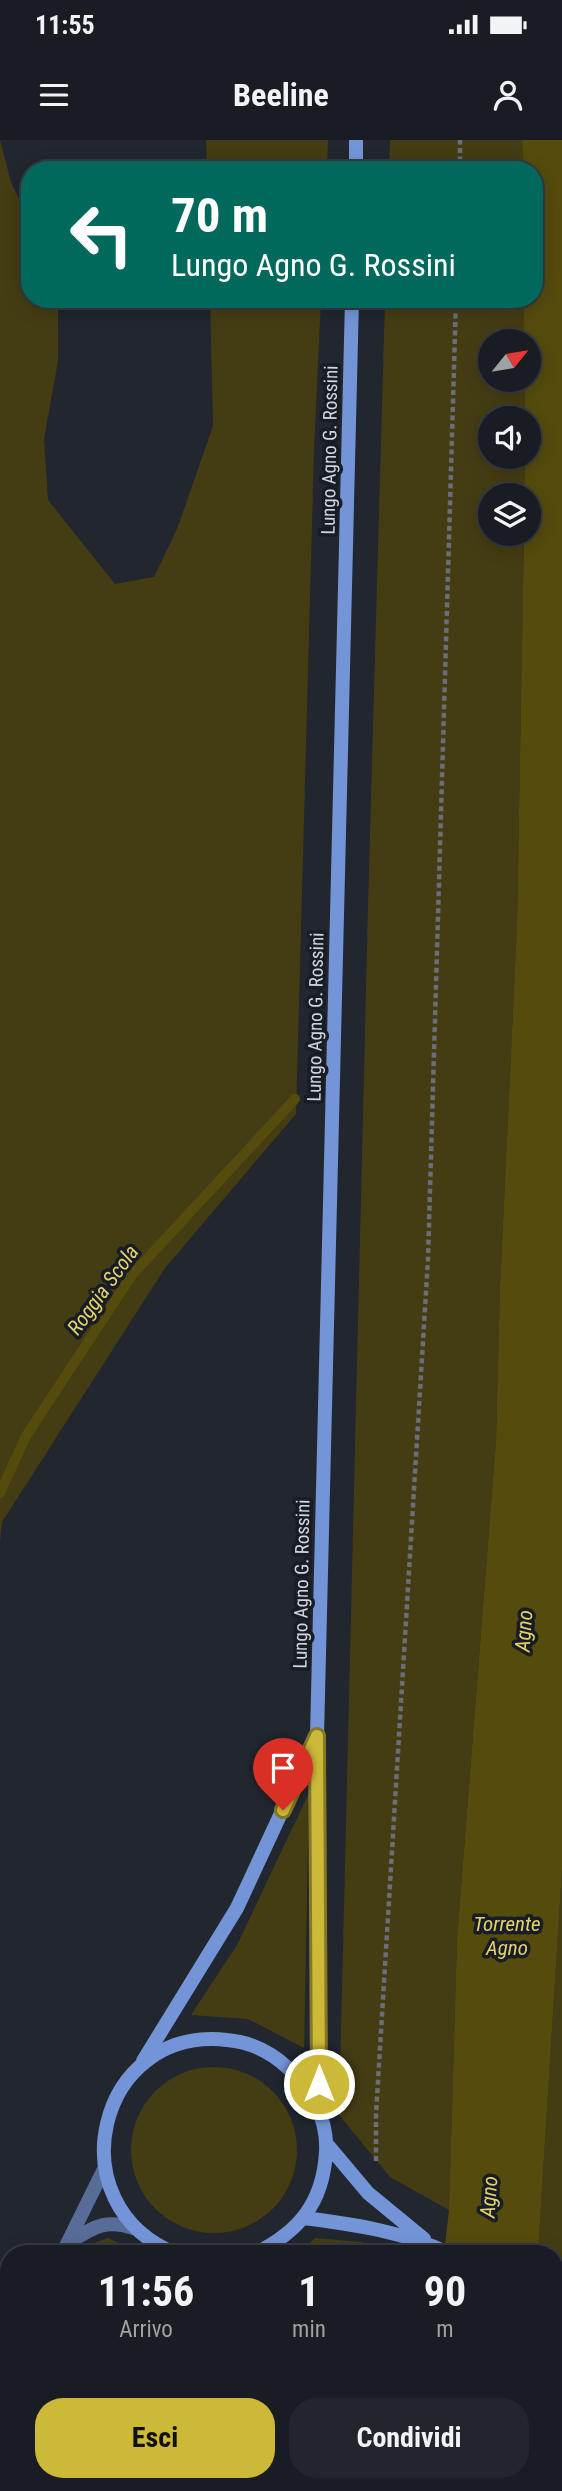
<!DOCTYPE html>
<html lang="it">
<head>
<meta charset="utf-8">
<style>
	body { margin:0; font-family:"Roboto Condensed",sans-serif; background:#22252b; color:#f1f3f6; height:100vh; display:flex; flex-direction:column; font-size:26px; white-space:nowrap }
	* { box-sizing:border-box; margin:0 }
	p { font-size:23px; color:#9fa1a6 }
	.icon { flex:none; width:38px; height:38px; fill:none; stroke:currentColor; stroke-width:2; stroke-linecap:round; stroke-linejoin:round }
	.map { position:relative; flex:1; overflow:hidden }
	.side { position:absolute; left:0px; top:2105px; width:564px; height:247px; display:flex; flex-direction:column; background:#191c23; border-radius:28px 28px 0 0; box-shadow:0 4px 18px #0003,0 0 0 2px #373a41 }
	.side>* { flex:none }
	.banner { position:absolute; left:21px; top:21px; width:522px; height:147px; border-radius:28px; box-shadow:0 4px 18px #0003,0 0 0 2px #373a41; background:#00695c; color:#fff; overflow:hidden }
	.needle { width:46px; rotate:60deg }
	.tools { position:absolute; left:478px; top:189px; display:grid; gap:14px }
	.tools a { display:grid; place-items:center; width:63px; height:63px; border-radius:50%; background:#191c23; box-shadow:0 4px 18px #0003,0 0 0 2px #373a41; font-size:35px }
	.pin { position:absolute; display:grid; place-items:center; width:60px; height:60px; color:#fff; margin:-72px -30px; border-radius:50% 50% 50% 0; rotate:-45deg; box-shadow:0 0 7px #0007 }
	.pin .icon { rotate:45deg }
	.me { position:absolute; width:77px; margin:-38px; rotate:0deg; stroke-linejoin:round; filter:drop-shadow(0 0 5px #0008) }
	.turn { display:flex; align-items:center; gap:24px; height:147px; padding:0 35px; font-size:32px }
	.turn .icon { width:91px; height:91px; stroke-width:2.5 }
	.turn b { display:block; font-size:49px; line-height:60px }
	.eta { display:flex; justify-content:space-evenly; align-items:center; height:119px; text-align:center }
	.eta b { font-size:42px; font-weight:700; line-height:49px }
	.cta { display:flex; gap:14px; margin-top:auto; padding:14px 35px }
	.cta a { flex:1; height:80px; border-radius:28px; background:#cdb938; color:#111; font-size:28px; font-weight:700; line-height:80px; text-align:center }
	.cta a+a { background:#22252b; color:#f1f3f6 }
	.status { display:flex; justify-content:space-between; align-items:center; height:49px; padding:0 35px; background:#191c23; direction:ltr }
	.status svg { height:19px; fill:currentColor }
	header { display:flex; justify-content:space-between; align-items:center; height:91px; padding:0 35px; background:#191c23; font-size:32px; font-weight:700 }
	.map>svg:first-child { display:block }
	.green { fill:#443d14 }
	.water { fill:#544b0d }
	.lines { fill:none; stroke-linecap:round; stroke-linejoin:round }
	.stream { stroke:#544b0d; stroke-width:10 }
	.path { stroke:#6a6e76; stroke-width:4.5; stroke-dasharray:5 3.5; stroke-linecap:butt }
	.street { stroke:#576d97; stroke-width:14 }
	.secondary { stroke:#7395d8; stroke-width:14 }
	.route-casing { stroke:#857824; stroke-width:18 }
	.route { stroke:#cdb938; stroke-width:12 }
	.labels { text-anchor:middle; stroke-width:7; stroke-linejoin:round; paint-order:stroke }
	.street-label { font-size:19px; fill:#d1d4da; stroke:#181d25 }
	.water-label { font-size:21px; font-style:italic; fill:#e3d269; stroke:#181d25 }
</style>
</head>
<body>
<div class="status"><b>11:55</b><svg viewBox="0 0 49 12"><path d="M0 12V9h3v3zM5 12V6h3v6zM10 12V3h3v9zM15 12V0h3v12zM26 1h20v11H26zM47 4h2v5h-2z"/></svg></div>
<header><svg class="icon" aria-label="menu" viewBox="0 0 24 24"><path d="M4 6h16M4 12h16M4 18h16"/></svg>Beeline<svg class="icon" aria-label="person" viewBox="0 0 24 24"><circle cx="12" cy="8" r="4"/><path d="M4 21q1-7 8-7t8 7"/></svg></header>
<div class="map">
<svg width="562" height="2351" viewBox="0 0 562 2351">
	<rect width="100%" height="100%" fill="#21262f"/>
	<path class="green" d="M0,0L11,42L30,83V159H58V221L44,299L48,360L115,444L154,437L177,389L213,286L210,159H321L314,309L296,974L165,1128L2,1382L0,1402Z
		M206,0H328L327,30H207Z
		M390,0H522L523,30H389Z
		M385,159H524V201H490V240H525V278H490V317H525L524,355H490V394H524L517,784L500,1147L496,1300L457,1799L449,2070L390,2037L339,1975L368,765Z
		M309,1653L304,1908L248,1879L191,1875L237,1805Z
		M562,1730V2351H526V2343H555V2114H538Z
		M131 2010a83 83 0 1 1 166 0a83 83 0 1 1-166 0Z
		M108,2098L141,2114H79L88,2105Z
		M315,2098L362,2102L390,2114H298Z
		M323,2343H415V2351H323Z"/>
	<path class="water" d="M522,0H562V1730L538,2114H444L449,2070L457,1799L496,1300L500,1147L517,784L524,394H528V355H524L525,317H528V278H525V240H528V201H524V159H534V30H523Z
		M415,2343H526V2351H415Z"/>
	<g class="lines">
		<path class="stream" d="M0,1353L26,1296L132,1135L295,959"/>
		<path class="path" d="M460,30V0
			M376,2021V1974L428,1119L456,159
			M373,2351V2343"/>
		<path class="street" d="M68,2103C94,2087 105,2078 136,2089
			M62,2114L104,2029
			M0,2144L9,2148"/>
		<path class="secondary" d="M356,30V0
			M143,1921L237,1768L315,1600
			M319,1971L317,1596L352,159
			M326,2003L368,2053L424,2099
			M303,2078C354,2084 404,2092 451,2114
			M177,2114C54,2066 97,1885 227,1900C250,1902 271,1912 288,1928C311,1949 328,1979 326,2012C323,2063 299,2092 254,2114
			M555,2164L562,2167
			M289,2343L290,2351"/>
	</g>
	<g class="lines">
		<defs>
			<path id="route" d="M283,1670L317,1596L319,1944"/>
		</defs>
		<use href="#route" class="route-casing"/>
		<use href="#route" class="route"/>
	</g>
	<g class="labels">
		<g class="street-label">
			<text transform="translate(329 310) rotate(-89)" y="7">Lungo Agno G. Rossini</text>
			<text transform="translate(315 877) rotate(-89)" y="7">Lungo Agno G. Rossini</text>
			<text transform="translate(301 1444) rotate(-89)" y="7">Lungo Agno G. Rossini</text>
		</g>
		<g class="water-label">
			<text transform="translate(103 1150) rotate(-54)" y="7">Roggia Scola</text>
			<text transform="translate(524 1491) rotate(-86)" y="7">Agno</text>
			<text x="507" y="1791">Torrente<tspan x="507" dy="24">Agno</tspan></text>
			<text transform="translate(489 2057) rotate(-86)" y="7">Agno</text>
		</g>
	</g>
</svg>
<div class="tools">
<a><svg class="needle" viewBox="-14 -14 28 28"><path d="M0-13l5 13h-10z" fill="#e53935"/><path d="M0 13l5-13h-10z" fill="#9fa1a6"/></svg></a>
<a><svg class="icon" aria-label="sound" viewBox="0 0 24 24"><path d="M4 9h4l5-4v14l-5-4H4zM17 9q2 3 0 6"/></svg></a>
<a><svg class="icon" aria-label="layers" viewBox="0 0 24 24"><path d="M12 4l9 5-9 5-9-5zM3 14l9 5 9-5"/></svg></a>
</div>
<div class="pin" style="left:283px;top:1670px;background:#d93025"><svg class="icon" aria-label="arrive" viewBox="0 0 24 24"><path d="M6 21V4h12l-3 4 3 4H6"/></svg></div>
<svg class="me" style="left:319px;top:1944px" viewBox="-20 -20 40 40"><circle r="17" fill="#cdb938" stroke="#fff" stroke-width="3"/><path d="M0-11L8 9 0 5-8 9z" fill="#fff"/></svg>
<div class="banner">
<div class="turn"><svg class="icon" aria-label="left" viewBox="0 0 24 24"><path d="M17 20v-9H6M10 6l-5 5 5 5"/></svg><div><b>70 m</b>Lungo Agno G. Rossini</div></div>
</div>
<section class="side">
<div class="eta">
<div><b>11:56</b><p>Arrivo</p></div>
<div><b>1</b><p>min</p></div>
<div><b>90</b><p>m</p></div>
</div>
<div class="cta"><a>Esci</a><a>Condividi</a></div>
</section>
</div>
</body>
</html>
